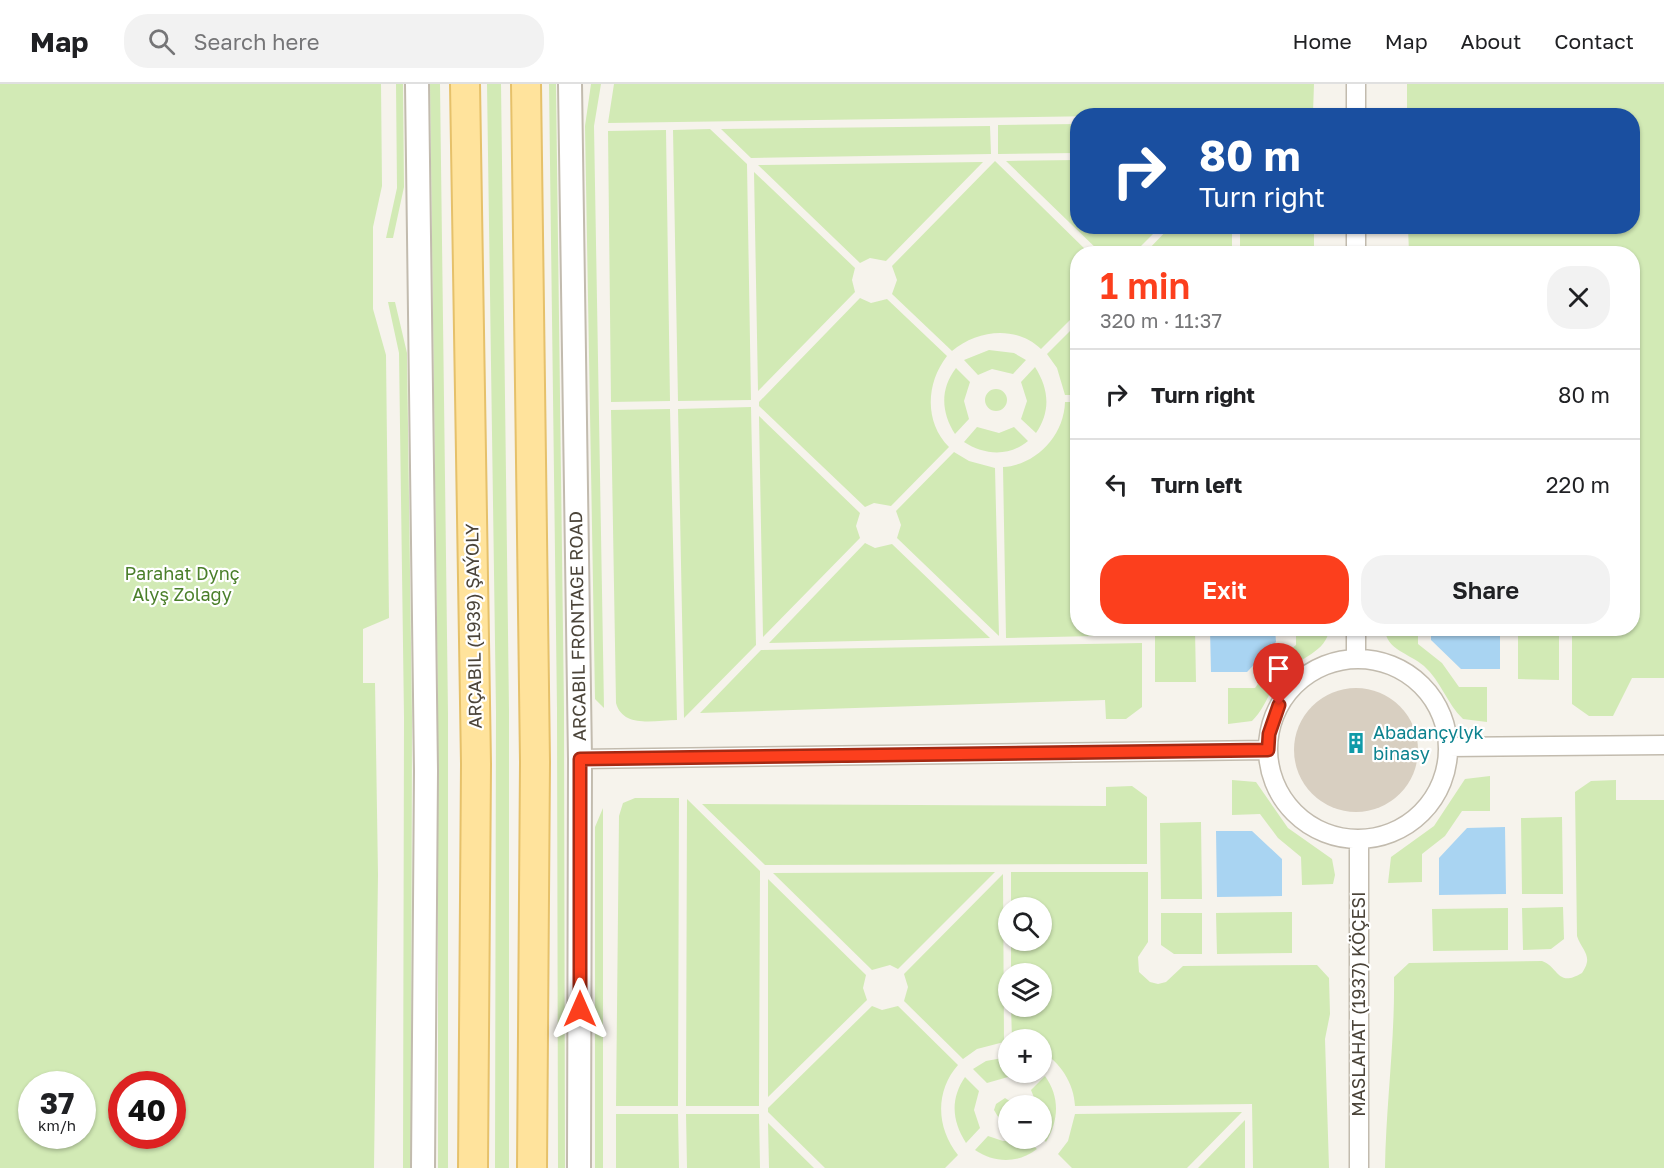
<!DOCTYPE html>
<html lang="en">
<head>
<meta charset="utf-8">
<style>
	body { margin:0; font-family:"Golos Text",sans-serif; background:#f2f2f2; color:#202124; height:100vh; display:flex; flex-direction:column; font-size:22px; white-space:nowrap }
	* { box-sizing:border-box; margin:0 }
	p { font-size:20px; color:#757577 }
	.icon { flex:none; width:33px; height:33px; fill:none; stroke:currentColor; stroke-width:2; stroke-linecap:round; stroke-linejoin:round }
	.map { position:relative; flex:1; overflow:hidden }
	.sheet { position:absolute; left:1070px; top:162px; width:570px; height:390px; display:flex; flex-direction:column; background:#fff; border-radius:24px; box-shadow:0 2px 4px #0004 }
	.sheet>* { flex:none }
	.top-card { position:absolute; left:1070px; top:24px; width:570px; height:126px; border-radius:24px; box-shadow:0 2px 4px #0004; background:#1a4fa0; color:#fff; overflow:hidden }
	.controls { position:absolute; left:998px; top:813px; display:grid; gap:12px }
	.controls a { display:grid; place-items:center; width:54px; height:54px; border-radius:50%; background:#fff; box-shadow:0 2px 4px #0004; font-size:30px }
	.speed { position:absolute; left:18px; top:987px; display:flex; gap:12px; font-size:30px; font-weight:700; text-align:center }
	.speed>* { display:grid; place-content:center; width:78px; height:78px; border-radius:50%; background:#fff; box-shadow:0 2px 4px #0004; line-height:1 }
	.speed small { font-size:15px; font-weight:400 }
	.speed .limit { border:9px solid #d22; background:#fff; color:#111 }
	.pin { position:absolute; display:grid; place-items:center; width:51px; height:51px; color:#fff; margin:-62px -26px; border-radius:50% 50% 50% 0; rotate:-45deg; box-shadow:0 0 6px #0007 }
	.pin .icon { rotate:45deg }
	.me { position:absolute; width:66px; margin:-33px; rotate:0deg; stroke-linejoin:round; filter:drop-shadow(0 0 4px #0008) }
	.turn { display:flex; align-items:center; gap:21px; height:126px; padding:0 30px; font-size:27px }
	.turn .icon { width:78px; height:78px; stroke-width:2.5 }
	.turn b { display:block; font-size:42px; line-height:51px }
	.round { display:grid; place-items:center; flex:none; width:63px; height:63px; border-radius:24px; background:#f2f2f2 }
	.headline { display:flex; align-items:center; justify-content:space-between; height:102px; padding:0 30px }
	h1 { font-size:36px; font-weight:600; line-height:45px; color:#fc3f1d }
	.primary-button { display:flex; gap:12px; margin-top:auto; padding:12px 30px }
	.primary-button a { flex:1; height:69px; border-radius:24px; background:#fc3f1d; color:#fff; font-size:24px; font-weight:600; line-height:69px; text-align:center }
	.primary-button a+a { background:#f2f2f2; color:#202124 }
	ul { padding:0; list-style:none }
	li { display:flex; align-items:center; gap:18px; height:90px; padding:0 30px; border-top:2px solid #e0e0e0 }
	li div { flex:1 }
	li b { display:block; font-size:22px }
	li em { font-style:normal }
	header { display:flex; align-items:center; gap:36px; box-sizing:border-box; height:84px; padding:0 30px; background:#fff; border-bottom:2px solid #e0e0e0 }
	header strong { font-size:28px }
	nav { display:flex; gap:33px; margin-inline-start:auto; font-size:21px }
	.search { width:420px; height:54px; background:#f2f2f2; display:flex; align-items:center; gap:15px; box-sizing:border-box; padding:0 21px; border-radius:24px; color:#757577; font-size:22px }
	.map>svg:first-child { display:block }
	.green { fill:#d2eab5; fill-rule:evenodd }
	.water { fill:#a9d4f2 }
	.building { fill:#d8cfc1 }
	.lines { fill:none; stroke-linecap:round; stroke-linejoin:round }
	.minor-casing { stroke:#c2bbae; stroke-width:21 }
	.tertiary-casing { stroke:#c2bbae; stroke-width:26 }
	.primary-casing { stroke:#e6c16a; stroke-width:32 }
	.minor { stroke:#fff; stroke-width:18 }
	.tertiary { stroke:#fff; stroke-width:22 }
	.primary { stroke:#ffe39c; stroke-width:28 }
	.route-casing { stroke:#a42913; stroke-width:15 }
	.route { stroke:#fc3f1d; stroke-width:10 }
	.labels { text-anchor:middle; stroke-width:4.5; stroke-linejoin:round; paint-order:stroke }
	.park-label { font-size:18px; fill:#4a7f2a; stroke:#fff }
	.street-label { font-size:18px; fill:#4b4439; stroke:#fff }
	.culture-label { font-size:18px; fill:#0d838f; stroke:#fff; text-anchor:start }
</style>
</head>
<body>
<header>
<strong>Map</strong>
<div class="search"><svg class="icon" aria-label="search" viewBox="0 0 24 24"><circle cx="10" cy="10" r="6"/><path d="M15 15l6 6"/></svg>Search here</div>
<nav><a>Home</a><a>Map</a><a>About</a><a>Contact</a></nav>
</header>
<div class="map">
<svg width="1664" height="1084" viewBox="0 0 1664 1084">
	<rect width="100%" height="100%" fill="#f6f3ec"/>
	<path class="green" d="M0,0H381L382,102L373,143V225L386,271L389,534L363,545V599H375L378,791L374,1084H0ZM32,1000H82V1052H32ZM122,1000H172V1052H122Z
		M396,0H403L404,103L393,154H386L397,104Z
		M430,0H440L448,630V1084H438V630Z
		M487,0H501L509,627V1084H495L496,628Z
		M549,0H556L564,625L565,1084H558L557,625Z
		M591,0H601L594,42L604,624L595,615L585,42Z
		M614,0H1314L1313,29L608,39Z
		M1407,0H1664V594H1632L1613,632H1589L1572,620V545L1632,544V170L1409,169L1408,143L1632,142V32L1407,31Z
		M1077,40V69L998,70V41Z
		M990,42L991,70L751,74L721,45Z
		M710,45L747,80L751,316L678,317L673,46Z
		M666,46L670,317L611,318L608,47Z
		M1077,76V142L1160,143L1134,169H1101L1006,77Z
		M995,77L1089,169L1077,170V229L1041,265C1016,241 977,246 952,267L892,210L897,196L892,182Z
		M983,78L886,177L870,174L860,179L758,81Z
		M754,88L855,184L852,196L855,208L758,307Z
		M1171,142L1232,143V169H1145Z
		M1240,143H1314V169H1240Z
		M860,214L871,219L887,215L947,272C926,299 924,338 949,363L891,422L874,419L865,423L759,322V318Z
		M395,218L407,269L412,633L411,1084H403L404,633L399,269L388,218Z
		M1077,240V311H1065L1057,284L1047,270Z
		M989,266L1014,269L1026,276L1013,290L992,285L978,291L964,276Z
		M1035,283C1049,305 1051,327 1036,349L1021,335L1027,317L1021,298Z
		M956,284L970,298L964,317L969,335L955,350C941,328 940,305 956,284Z
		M985 316a11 11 0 1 1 22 0a11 11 0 1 1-22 0Z
		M1065,318H1077V544L1142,545V551L1006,554L1003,383C1036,381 1064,352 1065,318Z
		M751,323L756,561L684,634L678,325Z
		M670,325L677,636C656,636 623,645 616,619L611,326Z
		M759,332L860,429L856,442L860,454L763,553Z
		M977,343L999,349L1014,343L1028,357C1009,373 984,371 964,358Z
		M954,368L969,377L995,384L999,552L897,454L901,441L896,427Z
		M865,459L875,464L892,460L990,554L769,559Z
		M1155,545H1195L1196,598H1155Z
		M1296,545H1329C1327,568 1299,574 1284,589C1270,603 1266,624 1252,637L1228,640V604H1255L1272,580L1296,561Z
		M1385,545H1418V560L1442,579L1459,603H1487V638L1463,635C1447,620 1441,597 1424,582C1409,569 1386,566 1385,545Z
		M1518,545H1559V596L1518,595Z
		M1142,559V623L1126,635H1106L1105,616L700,629L761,566Z
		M1490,692V727H1462L1445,752L1422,770V798L1388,799L1391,773L1434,742L1465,695Z
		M1232,696L1256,698L1288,744L1332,775L1335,791L1333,800L1302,801L1301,773L1278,754L1260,730L1232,731Z
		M1616,696V716H1664V1084H1385C1386,1020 1395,957 1394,893L1409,879L1542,877C1559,883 1557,904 1582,889C1594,872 1582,867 1577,852L1575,708L1591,697Z
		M1132,702L1147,713V780L765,781L702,720L1106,722V703Z
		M635,714H679L678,1022H616L619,732L623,719Z
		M687,715L760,787L759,1022H686Z
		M603,724V1084H595V743Z
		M1562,733L1563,810H1522L1521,734Z
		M1201,738L1202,815H1161L1160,739Z
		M995,788L898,885L890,881L872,886L773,789Z
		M1011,788H1148V858L1138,873L1139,888L1150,898L1158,900L1166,898L1183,882L1317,881L1329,894L1330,930L1325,955L1329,1084H1253L1252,1020L1075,1022C1074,999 1060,978 1041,967V956L1012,955L1011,923L1041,922V890L1011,889V857L1041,856V824L1011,823Z
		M1003,790L1004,958L977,965L963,975L904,917L908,903L904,890Z
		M768,795L866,891L863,904L867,916L768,1013Z
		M1563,823L1564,855L1551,865L1523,866L1522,824Z
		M1508,824V866L1433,867L1432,825Z
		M1292,828V869L1217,870L1216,829Z
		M1161,829H1202V870H1174L1161,861Z
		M872,922L882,926L898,922L958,981C935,1007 936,1044 958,1071L945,1084H825L768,1028V1024Z
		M1008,973V988L1033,989L1023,999L1008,993L987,999L973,985L986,977Z
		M1045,992C1060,1013 1059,1036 1046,1058L1041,1053V1022L1037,1021L1031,1006Z
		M965,993L979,1007L974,1026L980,1044L966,1059C952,1037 950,1015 965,993Z
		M1005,1014L1016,1021L1008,1022V1037L1000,1036L994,1026L996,1020Z
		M1242,1028L1187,1084H1072L1058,1070L1068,1057L1075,1030Z
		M616,1030H678L679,1084H616Z
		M686,1030H759L760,1084H687Z
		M1245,1036V1084H1198Z
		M768,1039L814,1084H769Z
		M988,1052L1003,1057L1027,1055L1037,1065C1018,1080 994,1079 975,1066Z"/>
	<path class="water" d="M1210,545H1275L1276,558L1247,588H1211Z
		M1431,545H1500V585H1461L1431,556Z
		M1505,743L1506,810L1439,811V774L1467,744Z
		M1216,747H1252L1282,775V812L1217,813Z"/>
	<path class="building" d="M1294 666a62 62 0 1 1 124 0a62 62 0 1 1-124 0Z"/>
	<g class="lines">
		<defs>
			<path id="minor" d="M1356,0V32
				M1356,142V170
				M1356,544V574
				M1268 665a90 90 0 1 1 180 0a90 90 0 1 1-180 0Z
				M1448,663L1664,661
				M580,675L1268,666
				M1359,755V1084"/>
			<path id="tertiary" d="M417,0L426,687L423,1084
				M570,0L580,675L579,1084"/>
			<path id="primary" d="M465,0L476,680L473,1084
				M526,0L535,678L532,1084"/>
		</defs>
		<use href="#minor" class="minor-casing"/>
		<use href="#tertiary" class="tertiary-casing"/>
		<use href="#primary" class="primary-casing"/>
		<use href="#minor" class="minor"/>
		<use href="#tertiary" class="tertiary"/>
		<use href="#primary" class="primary"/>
	</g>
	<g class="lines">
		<defs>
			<path id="route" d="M580,925V675L1268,666L1269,650L1279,621"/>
		</defs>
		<use href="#route" class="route-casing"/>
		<use href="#route" class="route"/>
	</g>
	<defs>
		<symbol id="building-bare" viewBox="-9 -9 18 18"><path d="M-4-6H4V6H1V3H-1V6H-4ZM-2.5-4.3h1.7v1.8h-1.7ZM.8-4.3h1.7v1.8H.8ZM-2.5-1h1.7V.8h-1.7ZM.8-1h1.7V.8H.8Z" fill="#0f9aa8" stroke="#fff" stroke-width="2.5" paint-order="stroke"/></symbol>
	</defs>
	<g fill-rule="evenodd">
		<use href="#building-bare" x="1341" y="644" width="30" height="30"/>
	</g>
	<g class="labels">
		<g class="park-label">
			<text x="182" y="496">Parahat Dynç<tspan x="182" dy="21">Alyş Zolagy</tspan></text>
		</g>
		<g class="street-label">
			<text transform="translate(474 542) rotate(-91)" y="6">ARÇABIL (1939) ŞAÝOLY</text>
			<text transform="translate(578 542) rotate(-91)" y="6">ARCABIL FRONTAGE ROAD</text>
			<text transform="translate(1359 920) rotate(-90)" y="6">MASLAHAT (1937) KÖÇESI</text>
		</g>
		<g class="culture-label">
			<text x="1373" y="655">Abadançylyk<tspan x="1373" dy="21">binasy</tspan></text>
		</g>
	</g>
</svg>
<div class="controls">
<a><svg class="icon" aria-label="search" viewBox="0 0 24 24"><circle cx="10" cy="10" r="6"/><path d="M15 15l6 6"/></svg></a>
<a><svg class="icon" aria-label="layers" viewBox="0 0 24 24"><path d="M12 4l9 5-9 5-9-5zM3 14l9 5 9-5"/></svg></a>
<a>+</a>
<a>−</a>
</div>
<div class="speed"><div>37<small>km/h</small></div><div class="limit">40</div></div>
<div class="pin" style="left:1279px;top:621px;background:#d93025"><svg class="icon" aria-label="arrive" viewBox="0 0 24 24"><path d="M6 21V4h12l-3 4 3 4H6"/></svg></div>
<svg class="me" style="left:580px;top:925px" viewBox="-20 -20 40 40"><path d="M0-17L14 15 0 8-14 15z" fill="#fc3f1d" stroke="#fff" stroke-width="4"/></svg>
<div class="top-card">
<div class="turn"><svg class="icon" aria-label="right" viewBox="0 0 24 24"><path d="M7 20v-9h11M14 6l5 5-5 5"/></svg><div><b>80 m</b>Turn right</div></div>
</div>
<section class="sheet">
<div class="headline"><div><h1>1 min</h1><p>320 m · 11:37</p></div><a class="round"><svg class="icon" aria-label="close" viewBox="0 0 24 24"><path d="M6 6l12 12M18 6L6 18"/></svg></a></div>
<ul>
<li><svg class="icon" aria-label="right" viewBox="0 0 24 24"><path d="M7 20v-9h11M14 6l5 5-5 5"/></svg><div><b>Turn right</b></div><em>80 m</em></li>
<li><svg class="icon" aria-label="left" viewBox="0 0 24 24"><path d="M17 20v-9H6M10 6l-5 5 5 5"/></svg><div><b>Turn left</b></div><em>220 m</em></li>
</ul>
<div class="primary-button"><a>Exit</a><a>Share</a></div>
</section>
</div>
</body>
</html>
